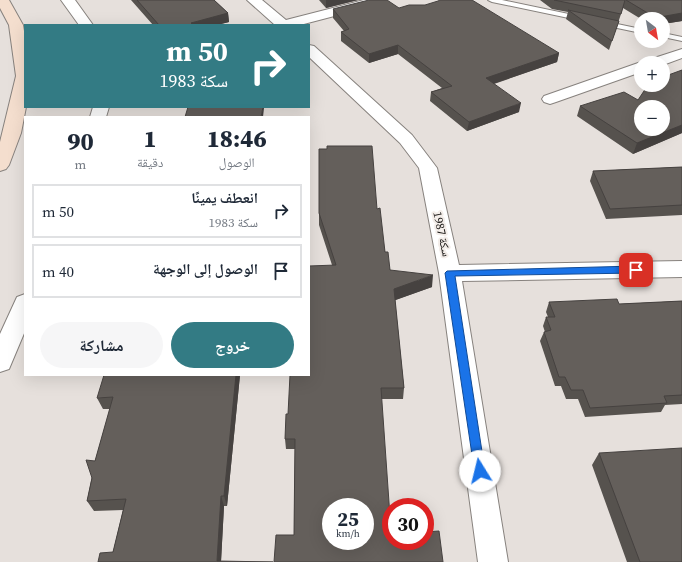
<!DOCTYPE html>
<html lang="ar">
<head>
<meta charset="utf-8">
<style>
	body { margin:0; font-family:"Source Serif 4","Noto Naskh Arabic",serif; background:#f6f6f7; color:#1f2937; direction:rtl; height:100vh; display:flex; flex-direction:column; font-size:15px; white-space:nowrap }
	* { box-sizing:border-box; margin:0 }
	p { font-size:13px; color:#747a83 }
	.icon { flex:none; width:22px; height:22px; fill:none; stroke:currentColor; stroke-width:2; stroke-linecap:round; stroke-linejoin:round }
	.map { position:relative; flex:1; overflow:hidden; direction:ltr }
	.panel { position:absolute; left:24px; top:116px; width:286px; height:260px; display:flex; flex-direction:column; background:#fff; border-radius:0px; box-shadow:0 4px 16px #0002; direction:rtl }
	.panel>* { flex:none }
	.hud { position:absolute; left:24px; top:24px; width:286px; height:84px; border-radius:0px; box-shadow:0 4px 16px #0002; direction:rtl; background:#337b84; color:#fff; overflow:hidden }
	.needle { width:26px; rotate:149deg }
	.controls { position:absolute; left:634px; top:12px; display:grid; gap:8px }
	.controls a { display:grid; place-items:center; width:36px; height:36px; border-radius:50%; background:#fff; box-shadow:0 4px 16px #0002; font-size:20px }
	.speed { position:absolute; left:322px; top:498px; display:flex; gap:8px; font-size:20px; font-weight:700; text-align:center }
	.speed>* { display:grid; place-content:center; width:52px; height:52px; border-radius:50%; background:#fff; box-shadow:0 4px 16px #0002; line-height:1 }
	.speed small { font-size:10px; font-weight:400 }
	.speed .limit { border:6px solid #d22; background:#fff; color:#111 }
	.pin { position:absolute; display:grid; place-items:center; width:34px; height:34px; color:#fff; margin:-17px; border-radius:8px; box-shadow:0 2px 6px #0006 }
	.me { position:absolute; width:44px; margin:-22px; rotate:351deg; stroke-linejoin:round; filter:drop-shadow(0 0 3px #0008) }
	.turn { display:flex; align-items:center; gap:14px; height:84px; padding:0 16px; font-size:18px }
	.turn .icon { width:52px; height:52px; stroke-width:2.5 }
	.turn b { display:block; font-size:28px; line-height:34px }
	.eta { display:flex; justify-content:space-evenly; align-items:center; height:68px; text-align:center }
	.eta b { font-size:24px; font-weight:800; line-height:28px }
	.button { display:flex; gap:8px; margin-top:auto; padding:8px 16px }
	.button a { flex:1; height:46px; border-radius:24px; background:#337b84; color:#fff; font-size:16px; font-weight:800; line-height:46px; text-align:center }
	.button a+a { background:#f6f6f7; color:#1f2937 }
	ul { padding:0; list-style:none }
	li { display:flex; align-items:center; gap:12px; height:54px; margin:0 8px 6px; padding:0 8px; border:2px solid #e0e1e3; border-radius:0px }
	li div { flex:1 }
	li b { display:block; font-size:15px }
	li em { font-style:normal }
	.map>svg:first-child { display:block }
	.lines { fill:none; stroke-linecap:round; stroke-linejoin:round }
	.service-casing { stroke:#87827e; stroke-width:2 }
	.minor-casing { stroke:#87827e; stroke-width:2 }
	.secondary-casing { stroke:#87827e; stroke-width:2 }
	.service { fill:#fff; fill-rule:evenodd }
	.minor { fill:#fff; fill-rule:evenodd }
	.secondary { fill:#f4dece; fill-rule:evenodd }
	.wall { fill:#56524e }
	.shaded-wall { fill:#464240 }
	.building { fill:#645f5b; stroke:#464240; fill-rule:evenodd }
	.route { fill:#1a73e8; stroke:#114b97 }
	.labels { text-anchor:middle; stroke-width:4; stroke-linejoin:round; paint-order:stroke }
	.street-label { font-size:12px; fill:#1c1a18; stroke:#f3ede9 }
</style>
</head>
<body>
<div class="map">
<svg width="682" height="562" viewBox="0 0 682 562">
	<rect width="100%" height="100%" fill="#e6e0dc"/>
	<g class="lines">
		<defs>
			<path id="service" d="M488,0H502L583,17L587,19L583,21L492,2Z
				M598,20L641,29V33L598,24Z
				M663,33L682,37V41L663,37Z"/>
			<path id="minor" d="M61,0H75L93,25H79Z
				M247,0H262L286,20L364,0H386L384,3L300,25H275Z
				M309,45L314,46L412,135L434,164L437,168L459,265L682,261V277L462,281L508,562H478L439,273L419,168L400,143L309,57Z
				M682,49V58L663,65V63H645L648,60Z
				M641,62L643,63H641V72L556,102L550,104L544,102L542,99L544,96Z
				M93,107H109L106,117H90Z
				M25,294V331L9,369L0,372V334L17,297Z"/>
			<path id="secondary" d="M0,0H9L23,25L25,37L26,107L21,133L9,165L6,169L0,171V142L16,76L9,25L0,8Z"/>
		</defs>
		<use href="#service" class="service-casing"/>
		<use href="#minor" class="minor-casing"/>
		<use href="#secondary" class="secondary-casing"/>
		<use href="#service" class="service"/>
		<use href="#minor" class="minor"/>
		<use href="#secondary" class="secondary"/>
	</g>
	<path class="wall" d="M131,0H214L228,13L229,22L217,25H153Z
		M319,0H358L326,8Z
		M540,0H682V21L663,24V19H641L623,8L609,50L566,19L568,12L552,9Z
		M399,8L559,53L557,62L494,84L519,112L467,131L430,101L431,92L442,88L398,54L369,63L341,41V32L344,31L333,18V9Z
		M682,70V133L633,154L577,116L580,106L638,100Z
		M682,167V215L606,219L590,181L593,171Z
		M377,209L385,252L390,270L432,287L395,300L404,388L403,399H381L294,535L295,449H286L285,439L288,414L332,265L319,225V213Z
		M682,301V404L665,405L661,412L585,417L578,399H566L561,386H555L540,341L544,332H545L543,326L546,317H548L546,312L549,302L619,304Z
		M240,375L227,506H224L221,561L98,562L113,552L123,510L94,511L87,501L95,461L110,409H103L97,398Z
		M599,453L682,562H627L592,465Z"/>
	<path class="shaded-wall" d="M326,0H358L326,8Z
		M228,13L229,22L217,25H192L191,23Z
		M682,13V21L663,24V19H659L660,17Z
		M651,15H655L653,19H650Z
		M398,45V54L369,63V54Z
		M559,53L557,62L484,87L486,78Z
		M521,103L519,112L467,131L469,122Z
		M263,107H264V108L263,117H261Z
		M682,125V133L633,154L637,143Z
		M433,275L432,287L393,301L394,289Z
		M236,375H240L227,506L224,496Z
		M221,496L224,506L221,562L217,561Z"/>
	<path class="building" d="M137,0H214L228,13L191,23L194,25H159Z
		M369,0H387L399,8L409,5H425L438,1L440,0H472L559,53L486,78L521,103L469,122L431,92L452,86L398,45L369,54L341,32L349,29L333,9Z
		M554,0H625L621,14Z
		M626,0H682V13L660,17L655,15H651Z
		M568,10L619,21L612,41Z
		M682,70V125L637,143L580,106L624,92L638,100L648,85H663V77ZM641,107H663V129H641Z
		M188,107H263L261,117H185Z
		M327,146H372L377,209L380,208L385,252H388L390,270L433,275L394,289L404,388H381L391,531V541H425V532L439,531L443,562H274L276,535H294L295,439H285L286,414H288L290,375H309V266L336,265L319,213V149H327ZM331,507H365V541H331Z
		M682,167V205L610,209L593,171Z
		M617,299L619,304L682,301V395L664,396L667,403L590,408L583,390H571L565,377H559L544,332L551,330L546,317H555L549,302Z
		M104,375H236L224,496H221L217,561L273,562H98L100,553L113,552L126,499L87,501L92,478L86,460L95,461L113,397L97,398Z
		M682,448V562H640L599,453Z"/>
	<path class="route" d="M636,266L640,270L636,273L455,276L485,471L484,475L480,476L475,475L445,273L447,271Z"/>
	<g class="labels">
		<g class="street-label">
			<text transform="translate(442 234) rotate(78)" y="4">سكة 1987</text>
		</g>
	</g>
</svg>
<div class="controls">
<a><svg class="needle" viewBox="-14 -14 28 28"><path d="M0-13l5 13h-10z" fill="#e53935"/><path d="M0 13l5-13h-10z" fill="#747a83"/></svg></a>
<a>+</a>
<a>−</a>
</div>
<div class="speed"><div>25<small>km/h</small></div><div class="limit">30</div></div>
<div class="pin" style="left:636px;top:270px;background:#d93025"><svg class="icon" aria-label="arrive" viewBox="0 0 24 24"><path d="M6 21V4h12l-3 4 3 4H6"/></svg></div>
<svg class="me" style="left:480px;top:471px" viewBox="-20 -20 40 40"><circle r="19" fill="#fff"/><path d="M0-13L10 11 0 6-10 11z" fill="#1a73e8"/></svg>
<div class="hud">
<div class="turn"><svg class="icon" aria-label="right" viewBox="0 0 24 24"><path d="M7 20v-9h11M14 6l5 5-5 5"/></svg><div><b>50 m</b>سكة 1983</div></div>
</div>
<section class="panel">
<div class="eta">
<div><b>18:46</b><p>الوصول</p></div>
<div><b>1</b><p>دقيقة</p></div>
<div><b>90</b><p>m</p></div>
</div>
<ul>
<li><svg class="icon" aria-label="right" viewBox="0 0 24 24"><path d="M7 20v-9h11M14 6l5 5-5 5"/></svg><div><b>انعطف يمينًا</b><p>سكة 1983</p></div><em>50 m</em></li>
<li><svg class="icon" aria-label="arrive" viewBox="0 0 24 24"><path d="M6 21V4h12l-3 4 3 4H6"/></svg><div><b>الوصول إلى الوجهة</b></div><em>40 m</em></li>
</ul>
<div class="button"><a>خروج</a><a>مشاركة</a></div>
</section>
</div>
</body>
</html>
